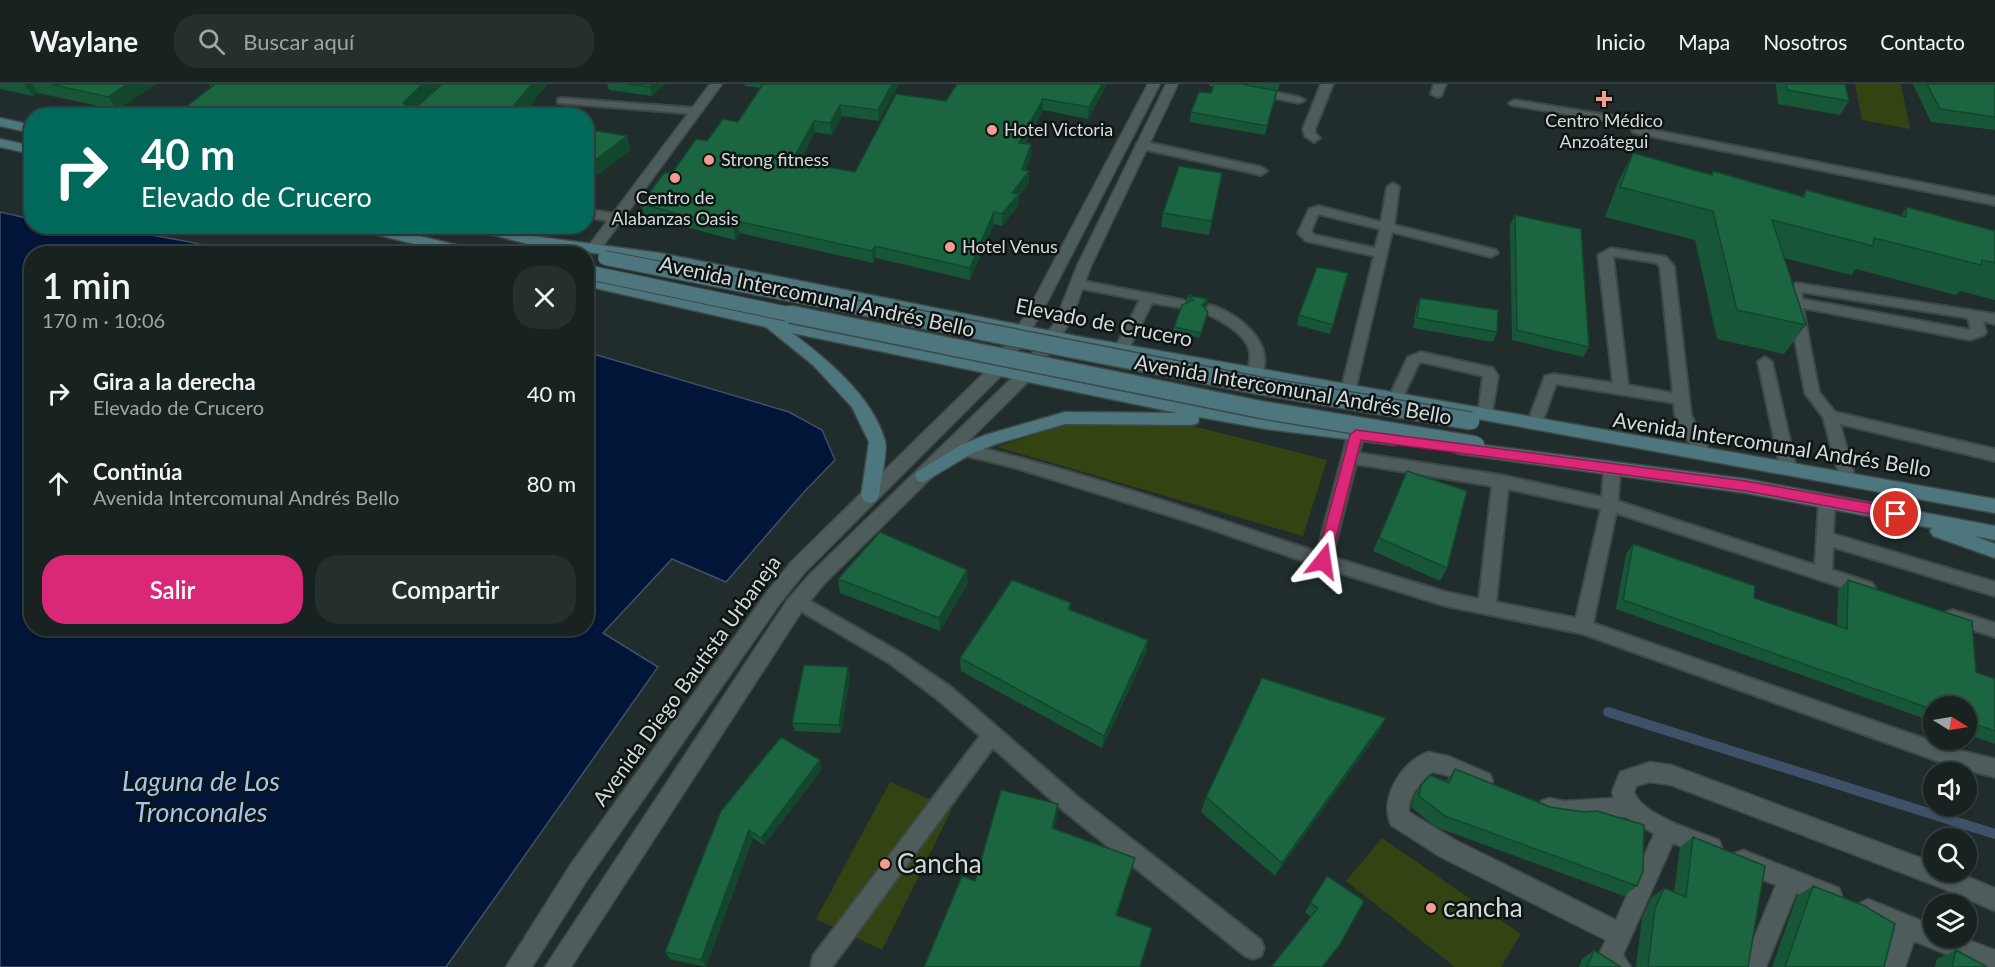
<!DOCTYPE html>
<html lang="es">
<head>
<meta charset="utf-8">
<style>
	body { margin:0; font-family:Lato,sans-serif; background:#252f2e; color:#f1f3f6; height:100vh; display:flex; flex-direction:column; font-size:22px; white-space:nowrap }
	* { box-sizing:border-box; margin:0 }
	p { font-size:20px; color:#9fa4a5 }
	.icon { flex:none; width:33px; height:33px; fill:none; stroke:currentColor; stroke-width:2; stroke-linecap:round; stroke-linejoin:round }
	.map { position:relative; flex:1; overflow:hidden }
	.details { position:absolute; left:24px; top:162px; width:570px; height:390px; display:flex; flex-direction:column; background:#182221; border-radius:24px; box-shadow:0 2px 4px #0004,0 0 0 2px #363f3f }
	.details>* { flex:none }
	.top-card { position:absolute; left:24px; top:24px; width:570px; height:126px; border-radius:24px; box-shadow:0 2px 4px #0004,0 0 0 2px #363f3f; background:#00695c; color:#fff; overflow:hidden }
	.needle { width:39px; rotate:101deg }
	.tools { position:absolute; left:1923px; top:612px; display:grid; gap:12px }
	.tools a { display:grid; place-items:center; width:54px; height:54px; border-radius:50%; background:#182221; box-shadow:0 2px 4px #0004,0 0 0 2px #363f3f; font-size:30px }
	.pin { position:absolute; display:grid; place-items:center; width:51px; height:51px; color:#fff; margin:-26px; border:3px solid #fff; border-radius:50%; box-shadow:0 2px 6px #0007 }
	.me { position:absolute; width:66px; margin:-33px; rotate:15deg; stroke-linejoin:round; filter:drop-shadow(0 0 4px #0008) }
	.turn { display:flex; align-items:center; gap:21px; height:126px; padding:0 18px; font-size:27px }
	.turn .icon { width:78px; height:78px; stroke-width:2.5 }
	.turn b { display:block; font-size:42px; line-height:51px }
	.round { display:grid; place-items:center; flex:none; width:63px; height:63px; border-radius:24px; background:#252f2e }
	.overview { display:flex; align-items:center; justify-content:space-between; height:102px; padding:0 18px }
	h1 { font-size:36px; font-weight:600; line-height:45px }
	.primary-button { display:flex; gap:12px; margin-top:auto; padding:12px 18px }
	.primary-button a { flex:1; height:69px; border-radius:24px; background:#db2777; color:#fff; font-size:24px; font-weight:600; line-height:69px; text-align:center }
	.primary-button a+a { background:#252f2e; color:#f1f3f6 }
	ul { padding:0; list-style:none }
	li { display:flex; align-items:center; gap:18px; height:90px; padding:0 18px }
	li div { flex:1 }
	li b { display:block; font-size:22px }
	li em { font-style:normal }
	header { display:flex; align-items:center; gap:36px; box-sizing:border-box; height:84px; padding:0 30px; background:#182221; border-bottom:2px solid #363f3f }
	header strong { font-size:28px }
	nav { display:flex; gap:33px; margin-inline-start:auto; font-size:21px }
	.search { width:420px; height:54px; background:#252f2e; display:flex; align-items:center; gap:15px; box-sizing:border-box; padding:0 21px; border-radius:24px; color:#9fa4a5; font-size:22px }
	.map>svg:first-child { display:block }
	.green { fill:#344312 }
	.water { fill:#001537; stroke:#3f5068; stroke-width:1.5 }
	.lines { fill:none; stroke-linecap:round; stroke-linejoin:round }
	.stream { stroke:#3f5068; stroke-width:10 }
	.lane-casing { stroke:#3e4847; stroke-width:4 }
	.street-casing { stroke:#3e4847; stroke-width:3 }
	.secondary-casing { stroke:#3e4847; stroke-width:3 }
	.lane { fill:#4e5c5b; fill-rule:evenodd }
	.street { fill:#4e5c5b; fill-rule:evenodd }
	.secondary { fill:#4d767f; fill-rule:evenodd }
	.secondary-bridge-far1-casing { stroke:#3e4847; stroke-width:16; stroke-linecap:butt }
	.secondary-bridge-casing { stroke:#3e4847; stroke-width:20; stroke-linecap:butt }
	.secondary-bridge-far1 { stroke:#4d767f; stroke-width:14 }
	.secondary-bridge { stroke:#4d767f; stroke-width:17 }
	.wall { fill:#175737 }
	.shaded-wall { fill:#13472d }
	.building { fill:#1b6540; stroke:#13472d; stroke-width:1.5 }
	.route { fill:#db2777; stroke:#8e194d; stroke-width:1.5 }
	.poi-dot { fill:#f59c90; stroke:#0e1413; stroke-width:2 }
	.labels { text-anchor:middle; stroke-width:5; stroke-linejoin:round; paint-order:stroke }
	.far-poi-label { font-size:18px; fill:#d3dada; stroke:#0e1413; text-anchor:start }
	.street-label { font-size:21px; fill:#d3dada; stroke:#0e1413 }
	.near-poi-label { font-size:26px; fill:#d3dada; stroke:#0e1413; text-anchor:start }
	.near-water-label { font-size:27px; font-style:italic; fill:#a1c5f1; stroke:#0e1413 }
</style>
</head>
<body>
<header>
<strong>Waylane</strong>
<div class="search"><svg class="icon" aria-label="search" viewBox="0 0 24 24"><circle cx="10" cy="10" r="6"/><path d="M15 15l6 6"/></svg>Buscar aquí</div>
<nav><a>Inicio</a><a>Mapa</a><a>Nosotros</a><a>Contacto</a></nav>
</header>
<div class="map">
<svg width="1995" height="883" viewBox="0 0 1995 883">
	<rect width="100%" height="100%" fill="#202d2c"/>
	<path class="green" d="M1855,0H1901L1910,45L1862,36Z
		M1065,340L1193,342L1327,376L1303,452L997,363Z
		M890,698L952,725L882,866L816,835Z
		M1382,754L1521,850L1501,883H1455L1346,797Z"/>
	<path class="water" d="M0,128L31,135L32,142C100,142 172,152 238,169L32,170V544H586L587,268L789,328L822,346L835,376L804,408L726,498L672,475L603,549L658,583L446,883H0Z"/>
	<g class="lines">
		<path class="stream" d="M1608,628L1995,750"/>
		<defs>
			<path id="lane" d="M1211,0H1234L1299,13L1305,16L1299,19L1217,3Z
				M1321,0H1333L1315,45V49L1320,54L1314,58L1305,52L1303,45Z
				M1434,0H1446L1441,12L1437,13L1431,10Z
				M562,14L696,24L702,27L696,30L558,19V15Z
				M1515,16L1627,34L1633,37L1627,40L1511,21L1509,19Z
				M1638,43L1995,113V121L1634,49L1632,47Z
				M1142,57L1261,83L1267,87L1261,91L1138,64L1136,61Z
				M1393,99L1399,103L1394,141L1496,166L1498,169L1491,173L1392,148L1355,307L1348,312L1341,307L1374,172L1306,157L1298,149L1309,125L1319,122L1381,138L1387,103ZM1318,130L1380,145L1375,164L1315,151L1311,148Z
				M586,125L616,130L622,134L616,138L586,133Z
				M1611,164L1666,173L1674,182L1691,331L1710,368L1708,372H1696L1675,331L1674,319L1556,300L1540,344H1530L1527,340L1545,292L1554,290L1613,299L1598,171ZM1613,172L1657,179L1660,183L1673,309L1628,301Z
				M1078,196L1183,216L1190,220L1183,224L1152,219L1128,266L1121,271L1114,266L1140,216L1073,203L1071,200L1073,197Z
				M1796,199L1995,230V240L1983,237L1986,248L1984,251L1970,256L1803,224L1819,308L1835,328L1995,365V377L1840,340L1855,394L1853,398H1841L1823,333L1805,309L1788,218L1789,203ZM1802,208L1968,234L1971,246L1802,215Z
				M1210,221C1239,229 1278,261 1260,294H1250C1246,286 1251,278 1250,270C1249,251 1220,236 1205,229L1203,226Z
				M1421,268L1493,284L1498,292L1491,335H1481L1478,331L1483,292L1422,278L1419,279L1400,319H1390L1388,315L1408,273Z
				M1765,273L1772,278L1796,383L1794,387H1782L1780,383L1758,278Z
				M1356,345L1361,347L1364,351L1359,369L1501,391L1602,413L1604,384L1606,380H1618L1620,384L1618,417L1815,481L1819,417L1821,413L1827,411L1833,413L1835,417L1833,450L1995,498V512L1833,463L1832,486L1872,499L1875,504L1872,509L1866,511L1616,429L1593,539L1957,666L1995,675V693L1957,684L1583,550L1446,522L1323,484L1196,440L1012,383L959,370L957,366L959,362L965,360C1084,388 1201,429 1317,468L1348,351L1351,347ZM1356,380L1492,402L1479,515L1446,508L1332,473ZM1508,405L1601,425L1576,534L1496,518Z
				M798,510L901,569L951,603L1079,714L1261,856L1264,864L1261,872L1253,875L1245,872L1065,728L993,664L832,883H811L813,872L980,652L937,615L889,579L792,522L789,517L792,512Z
				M1953,526L1995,539V553L1947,538L1944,533L1947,528Z"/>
			<path id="street" d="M710,0H722L600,166H590L588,163L590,160Z
				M1148,0H1160L1040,232L1003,290L805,488L781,518L587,796L532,883H506L571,780L767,508L791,478L991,282L1025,232Z
				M1166,0H1178L1091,182L1070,239L1030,296L825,499L802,527L571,883H545L788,515L811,489L1018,288L1055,238L1077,182Z
				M1428,668L1448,672L1490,690L1493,697L1490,704L1482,707L1446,691L1432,688C1420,700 1408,710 1409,728L1455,756L1616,836L1654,750L1626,733L1564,737L1541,731L1538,724L1541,717L1549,714L1564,717L1614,714L1612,708L1620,688L1650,678L1671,681L1934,779V788H1956L1995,804V827L1942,804L1671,701L1650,698L1636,702L1634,708C1643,732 1696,747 1719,756L1722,764L1719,772L1711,775L1673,759L1623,871L1631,883H1602L1598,872L1606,856L1439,772L1391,741C1379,714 1401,678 1428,668Z
				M1743,766L1839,804L1842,812L1839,820L1831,823L1796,809L1766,883H1742L1776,801L1735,785L1732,777L1735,769Z
				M1868,815L1934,842V854H1963L1995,866V883H1978L1914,857L1905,883H1881L1893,849L1860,835L1856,827L1860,819Z"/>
			<path id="secondary" d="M0,34L32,41V49L0,42Z
				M0,55L32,62V70L0,63Z
				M352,142H379L481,167L483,170H455L354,145Z
				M468,142H493L525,151L660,169L1076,252L1995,415V429L1076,262L660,177L536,162L470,145Z
				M586,192L657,210L1111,305L1266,333L1394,349L1400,351L1402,355L1400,359L1394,361L1266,345L1199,333L1198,339L1192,341L1065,340L996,360L971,370L924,398L918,397L915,392L918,387L959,362L985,351L1065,328L1178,329L792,249C827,275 873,313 885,357C888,369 880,398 879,412L876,417L870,419L864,417L861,412L869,358L852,323L813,281L766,243L586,202Z
				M1460,358L1746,395L1995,442V456L1974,452L1995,460V474L1933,452L1930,447L1932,444L1746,409L1460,370L1454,368L1452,364L1454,360Z"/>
		</defs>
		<use href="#lane" class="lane-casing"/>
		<use href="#street" class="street-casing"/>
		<use href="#secondary" class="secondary-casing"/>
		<use href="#lane" class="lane"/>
		<use href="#street" class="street"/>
		<use href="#secondary" class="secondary"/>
		<defs>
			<path id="secondary-bridge-far1" d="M605,174L900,232
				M592,189L798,232"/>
			<path id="secondary-bridge" d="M790,230L1263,326L1476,361
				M893,230L1260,302L1471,337"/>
		</defs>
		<use href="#secondary-bridge-far1" class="secondary-bridge-far1-casing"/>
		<use href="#secondary-bridge" class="secondary-bridge-casing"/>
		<use href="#secondary-bridge-far1" class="secondary-bridge-far1"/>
		<use href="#secondary-bridge" class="secondary-bridge"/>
	</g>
	<path class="wall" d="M0,0H156L117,26L38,9L33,12L0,5Z
		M209,0H547L522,32H179L178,29L211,3Z
		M607,0H665L652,12L609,6Z
		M745,0H899L879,37L842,32L832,51L815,48L799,78L855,88L946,17L1107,0L1088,35L1043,26L1025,60L1031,72L1026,86L1029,99L1019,112L1018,122L1002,142L994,140L970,196L876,174L873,179L740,149L735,156L644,132L641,120L672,89L707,57L738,38L761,4L745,2Z
		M1245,0H1280L1278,7Z
		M1776,0H1845L1849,17L1840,31L1778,20Z
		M1913,0H1995V46L1931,38Z
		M1277,7L1265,51L1190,38L1191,28L1211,9Z
		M1633,69L1711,91L1713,87L1802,112L1806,106L1901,132L1907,123L1995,147V216L1960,207L1956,211L1856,185L1851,191L1784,174L1806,241L1784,270L1717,255L1695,156L1605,133L1618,98Z
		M1222,89L1209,151L1161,143L1163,129Z
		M1515,131L1589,263L1583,273L1512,256L1510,141Z
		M1348,189L1330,250L1297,241L1299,231Z
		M1188,211L1208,220L1204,223L1208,228L1200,254L1173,248L1174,243L1189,218L1187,216Z
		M1420,214L1497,248L1493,258L1413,244L1416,224Z
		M1407,387L1447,484L1440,497L1373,467Z
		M1633,460L1754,514L1837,542L1838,506L1848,496L1976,588L1995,595V660L1966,650V622H1934V638L1616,525L1626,470Z
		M838,495L968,499L940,547L840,509Z
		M1071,519L1070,526L1148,556L1146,569L1102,664L961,587L960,574Z
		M850,591L841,649L795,647L792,639Z
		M1386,634L1378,649L1275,792L1201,728L1206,713Z
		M822,685L764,761L753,754L706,883L670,875L665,868L721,727Z
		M1455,685L1637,802L1624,812L1436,743L1411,723L1413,713L1421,701L1446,697Z
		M1693,753L1748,883H1636L1642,834L1651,814L1664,804L1674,808L1680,763Z
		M1327,792L1364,817L1311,833L1305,828Z
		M1813,802L1884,883H1772L1797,812Z
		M1594,866L1621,883H1579L1582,875Z
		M1956,866L1987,883H1935L1937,875Z"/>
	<path class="shaded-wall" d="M24,0H32L38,9L33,12Z
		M127,0H156L117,26L108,13Z
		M423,0H443L409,32L403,19Z
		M532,0H547L522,32H510L513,22Z
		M653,0H665L652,12L650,3Z
		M892,0H899L879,37L878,26Z
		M1102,0H1107L1088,35L1089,23Z
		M1277,7L1275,17L1265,51L1267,42Z
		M1043,15V26L1019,70V59Z
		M840,21L842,32L832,51L830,39Z
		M814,37L815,48L794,89L792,77Z
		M627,52L631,66L586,100V83Z
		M1031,60V72L1022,95L1029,87V99L1019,112L1018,122L1002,142V130L1022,86Z
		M994,128V140L970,196V184Z
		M737,137L740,149L735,156L733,144Z
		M875,162L876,174L873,179L872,167Z
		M1208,215V220L1201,226L1202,221Z
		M967,486L968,499L940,547L939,534Z
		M1148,556L1146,569L1102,664L1104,652Z
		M848,583L850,591L841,649L839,641Z
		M1386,634L1378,649L1275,792L1282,779Z
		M820,676L822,685L764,761L761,754Z
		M1058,720L1057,734L1051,757L1052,744Z
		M749,746L753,754L706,883L701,876Z
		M1135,774L1131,787L1114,843L1116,831Z"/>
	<path class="building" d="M50,0H127L108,13Z
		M211,0H423L403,19L405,21H419L442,0H532L513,22L518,23L510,32H195L178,29L214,1Z
		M627,0H653L650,3Z
		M763,0H892L878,26L840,21L830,39L814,37L792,77L855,88L896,10L946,17L957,0H1102L1089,23L1043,15L1019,59L1031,60L1022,86L1029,87L1012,109L1019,110L1002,130L994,128L970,184L875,162L872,167L737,137L733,144L641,120L664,89H672L696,55L707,57L723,35L738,38Z
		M1214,0H1242L1277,7L1267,42L1191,28L1199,8L1211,9Z
		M1786,0H1845L1849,17L1787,6Z
		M1927,0H1995V33L1940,25Z
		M586,45L627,52L586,83Z
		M1633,69L1712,91L1713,87L1804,113L1806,106L1906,133L1907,123L1995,147V179L1982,176L1981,181L1874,154L1873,162L1772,136L1806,241L1737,226L1713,127L1620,103Z
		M1179,82L1222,89L1212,137L1163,129Z
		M1515,131L1581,145L1589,263L1517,246Z
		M1317,183L1348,189L1333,241L1299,231Z
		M1188,211L1208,215L1202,221L1208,228L1201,249L1174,243L1182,221L1193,216Z
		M1420,214L1498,226L1497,248L1417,234Z
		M1407,387L1467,407L1447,484L1379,454Z
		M880,448L967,486L939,534L838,495Z
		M1633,460L1755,502L1754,514L1847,545L1848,496L1972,537L1976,588L1995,595V647L1966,637V622H1934V626L1623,516Z
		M1012,496L1071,519L1068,525L1148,556L1104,652L960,574Z
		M804,581L848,583L839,641L792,639Z
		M1262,594L1386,634L1282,779L1206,713Z
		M781,653L820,676L761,754L749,746L701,876L665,868L721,727Z
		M1455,685L1550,723L1584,728L1597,727L1644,741L1643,787L1637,802L1445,732L1419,712L1421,701L1430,691L1449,699Z
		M1001,706L1058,720L1052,744L1135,774L1116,831L1152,844L1140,883H924L962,792L975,797Z
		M1693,753L1765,782L1748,883H1648L1655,824L1664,804L1686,813Z
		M1327,792L1364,817L1339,862L1322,883H1271L1318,824L1310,819Z
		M1813,802L1865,822L1895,840L1884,883H1785Z
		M1594,866L1621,883H1587Z
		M1956,866L1987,883H1952Z"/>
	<path class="route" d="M1356,346L1746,397L1896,424L1903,430L1896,435L1746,407L1361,356L1330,477L1328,481H1318L1316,477L1350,351Z"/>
	<g class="poi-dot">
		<path d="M1601 6h6v6h6v6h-6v6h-6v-6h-6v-6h6z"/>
		<circle cx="992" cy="46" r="6"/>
		<circle cx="709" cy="76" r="6"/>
		<circle cx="675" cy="94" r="6"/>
		<circle cx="950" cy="163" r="6"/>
		<circle cx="885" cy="780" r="6"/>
		<circle cx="1431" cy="824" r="6"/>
	</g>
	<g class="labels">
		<g class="far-poi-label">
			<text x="1604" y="43" text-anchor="middle">Centro Médico<tspan x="1604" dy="21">Anzoátegui</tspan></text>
			<text x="1004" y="52">Hotel Victoria</text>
			<text x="721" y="82">Strong fitness</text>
			<text x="675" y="120" text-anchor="middle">Centro de<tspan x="675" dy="21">Alabanzas Oasis</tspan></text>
			<text x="962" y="169">Hotel Venus</text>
		</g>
		<g class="street-label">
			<text transform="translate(817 213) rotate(12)" y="7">Avenida Intercomunal Andrés Bello</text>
			<text transform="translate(1104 239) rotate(11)" y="7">Elevado de Crucero</text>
			<text transform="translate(1293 306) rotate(10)" y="7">Avenida Intercomunal Andrés Bello</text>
			<text transform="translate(1772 361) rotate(9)" y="7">Avenida Intercomunal Andrés Bello</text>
			<text transform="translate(687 597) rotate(-54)" y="7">Avenida Diego Bautista Urbaneja</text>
		</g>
		<g class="near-poi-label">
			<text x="897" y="789">Cancha</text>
			<text x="1443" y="833">cancha</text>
		</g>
		<g class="near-water-label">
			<text x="201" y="707">Laguna de Los<tspan x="201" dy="31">Tronconales</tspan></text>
		</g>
	</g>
</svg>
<div class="tools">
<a><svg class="needle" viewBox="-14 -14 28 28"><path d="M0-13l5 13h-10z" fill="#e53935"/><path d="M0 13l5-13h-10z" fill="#9fa4a5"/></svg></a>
<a><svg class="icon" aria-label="sound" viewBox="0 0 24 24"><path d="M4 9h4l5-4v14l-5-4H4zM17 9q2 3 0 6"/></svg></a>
<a><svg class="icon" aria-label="search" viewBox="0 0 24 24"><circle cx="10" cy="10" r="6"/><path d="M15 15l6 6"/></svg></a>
<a><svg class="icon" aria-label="layers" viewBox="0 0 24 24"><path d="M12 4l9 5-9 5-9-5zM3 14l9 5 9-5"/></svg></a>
</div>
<div class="pin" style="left:1896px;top:430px;background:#d93025"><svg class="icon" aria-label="arrive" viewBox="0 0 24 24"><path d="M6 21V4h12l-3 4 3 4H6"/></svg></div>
<svg class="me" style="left:1323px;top:477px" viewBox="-20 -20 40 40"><path d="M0-17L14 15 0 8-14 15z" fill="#db2777" stroke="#fff" stroke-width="4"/></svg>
<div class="top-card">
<div class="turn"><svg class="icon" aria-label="right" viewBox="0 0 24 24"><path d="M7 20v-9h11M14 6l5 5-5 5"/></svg><div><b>40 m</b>Elevado de Crucero</div></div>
</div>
<section class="details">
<div class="overview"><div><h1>1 min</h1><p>170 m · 10:06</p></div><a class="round"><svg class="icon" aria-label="close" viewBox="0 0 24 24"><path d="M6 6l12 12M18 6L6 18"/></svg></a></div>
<ul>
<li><svg class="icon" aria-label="right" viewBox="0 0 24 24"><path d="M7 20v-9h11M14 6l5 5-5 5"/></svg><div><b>Gira a la derecha</b><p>Elevado de Crucero</p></div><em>40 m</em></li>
<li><svg class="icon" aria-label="ahead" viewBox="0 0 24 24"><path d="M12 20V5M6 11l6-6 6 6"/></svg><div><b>Continúa</b><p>Avenida Intercomunal Andrés Bello</p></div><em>80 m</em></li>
</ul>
<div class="primary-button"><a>Salir</a><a>Compartir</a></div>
</section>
</div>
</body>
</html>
